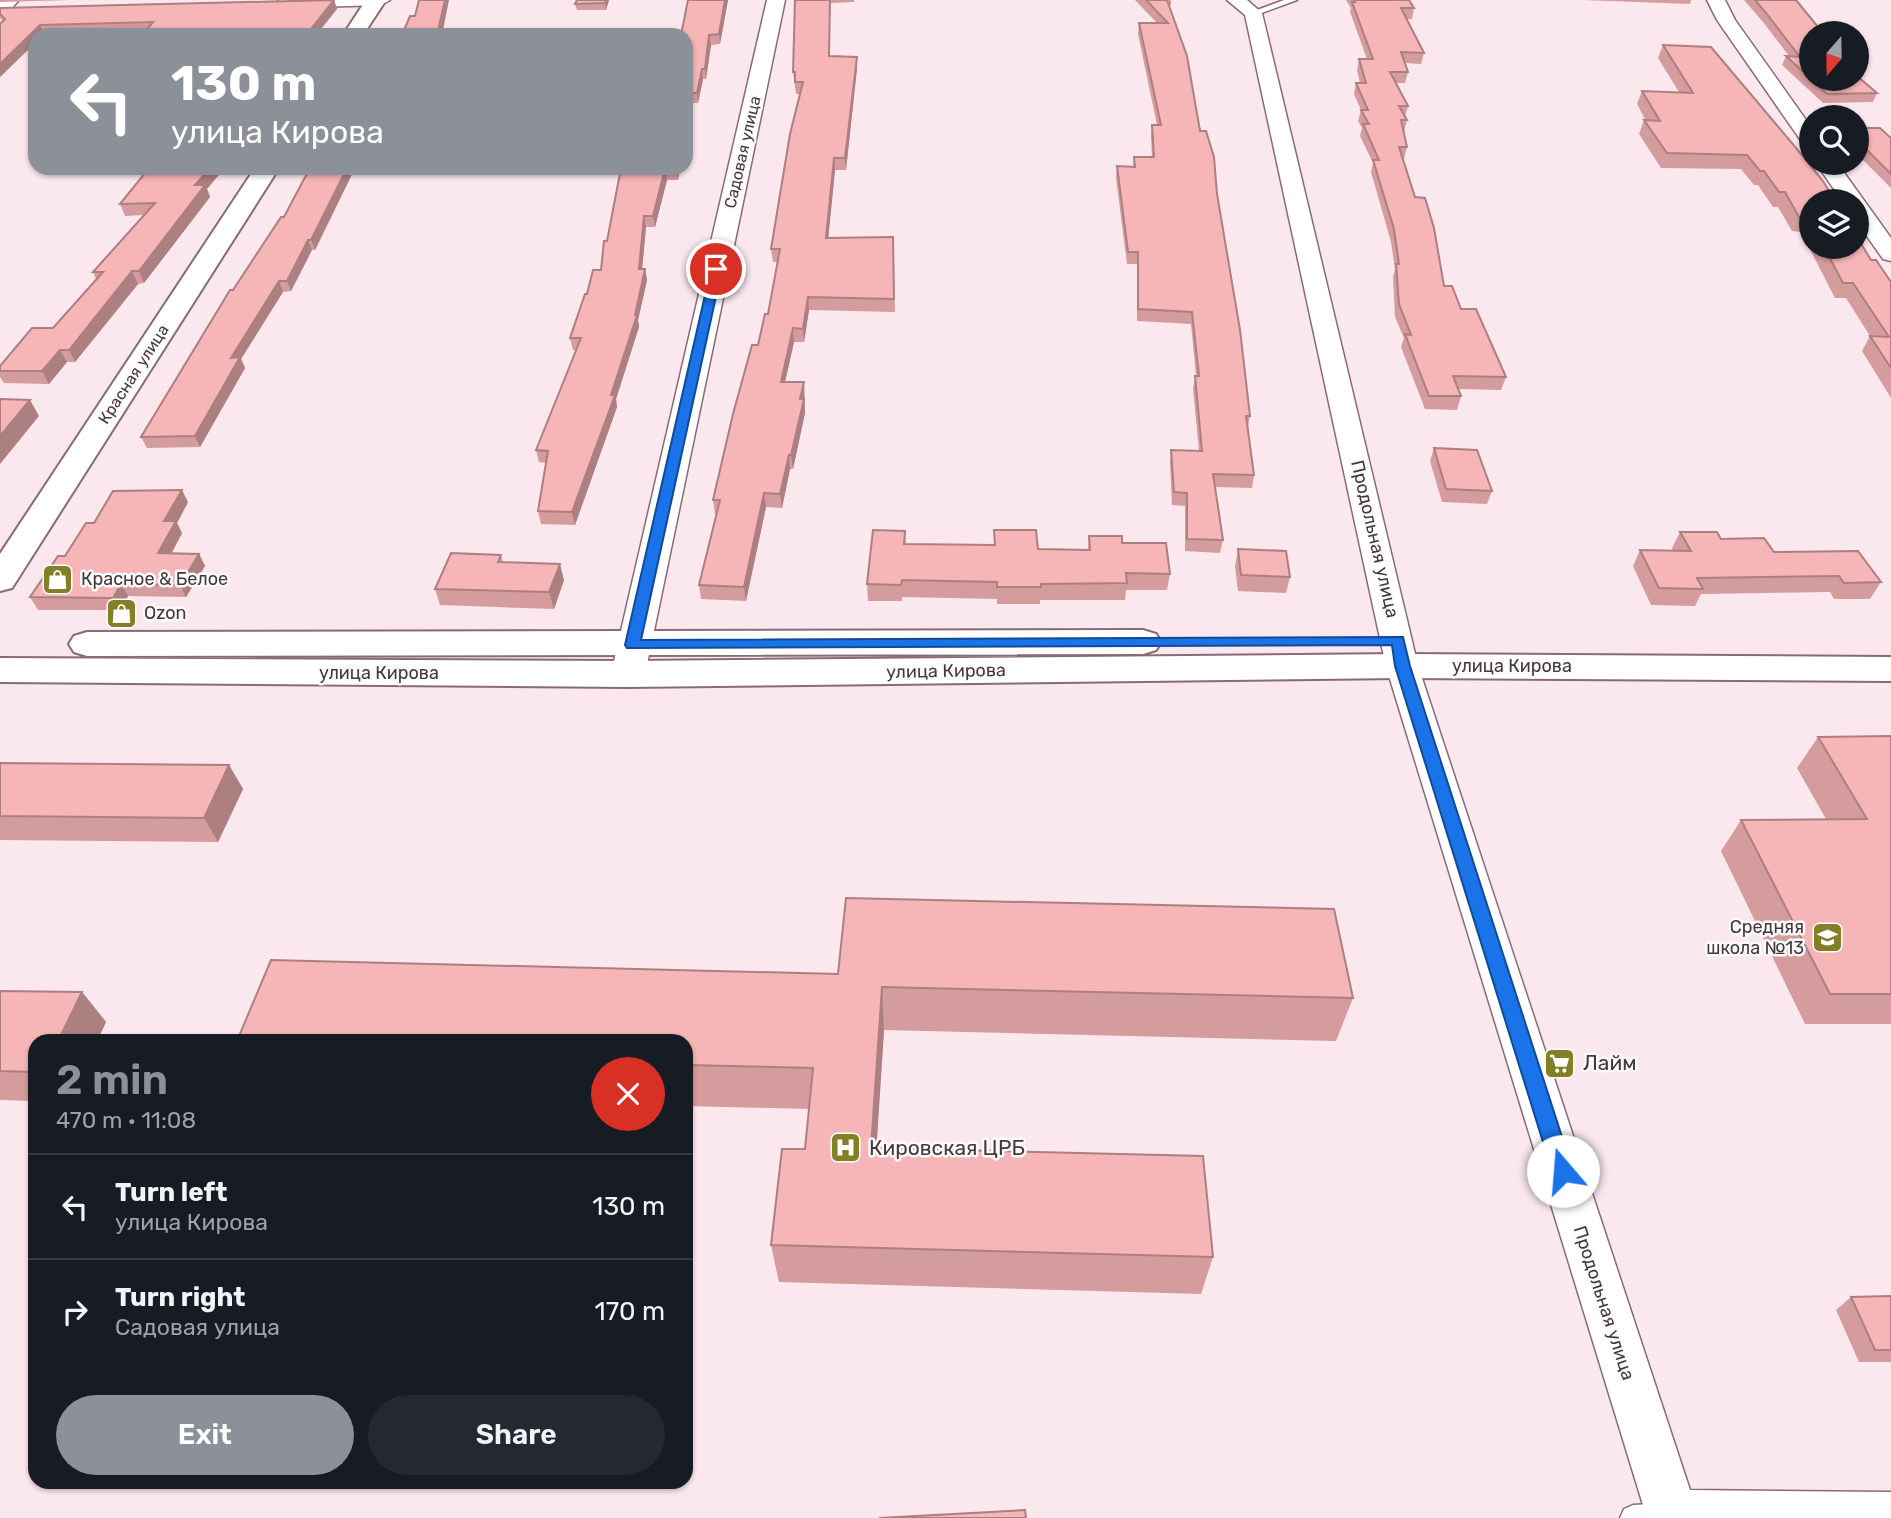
<!DOCTYPE html>
<html lang="en">
<head>
<meta charset="utf-8">
<style>
	body { margin:0; font-family:Rubik,sans-serif; background:#242831; color:#f1f3f6; height:100vh; display:flex; flex-direction:column; font-size:26px; white-space:nowrap }
	* { box-sizing:border-box; margin:0 }
	p { font-size:23px; color:#9ea1a6 }
	.icon { flex:none; width:38px; height:38px; fill:none; stroke:currentColor; stroke-width:2; stroke-linecap:round; stroke-linejoin:round }
	.map { position:relative; flex:1; overflow:hidden }
	.sheet { position:absolute; left:28px; top:1034px; width:665px; height:455px; display:flex; flex-direction:column; background:#171b24; border-radius:21px; box-shadow:0 2px 5px #0004 }
	.sheet>* { flex:none }
	.hud { position:absolute; left:28px; top:28px; width:665px; height:147px; border-radius:21px; box-shadow:0 2px 5px #0004; background:#8c9099; color:#fff; overflow:hidden }
	.needle { width:46px; rotate:200deg }
	.fabs { position:absolute; left:1799px; top:21px; display:grid; gap:14px }
	.fabs a { display:grid; place-items:center; width:70px; height:70px; border-radius:50%; background:#171b24; box-shadow:0 2px 5px #0004; font-size:35px }
	.pin { position:absolute; display:grid; place-items:center; width:60px; height:60px; color:#fff; margin:-30px; border:4px solid #fff; border-radius:50%; box-shadow:0 2px 7px #0007 }
	.me { position:absolute; width:77px; margin:-38px; rotate:342deg; stroke-linejoin:round; filter:drop-shadow(0 0 5px #0008) }
	.turn { display:flex; align-items:center; gap:24px; height:147px; padding:0 28px; font-size:32px }
	.turn .icon { width:91px; height:91px; stroke-width:2.5 }
	.turn b { display:block; font-size:49px; line-height:60px }
	.round { display:grid; place-items:center; flex:none; width:74px; height:74px; border-radius:37px; background:#242831 }
	.summary { display:flex; align-items:center; justify-content:space-between; height:119px; padding:0 28px }
	h1 { font-size:42px; font-weight:600; line-height:52px; color:#8c9099 }
	.action { display:flex; gap:14px; margin-top:auto; padding:14px 28px }
	.action a { flex:1; height:80px; border-radius:42px; background:#8c9099; color:#fff; font-size:28px; font-weight:600; line-height:80px; text-align:center }
	.action a+a { background:#242831; color:#f1f3f6 }
	ul { padding:0; list-style:none }
	li { display:flex; align-items:center; gap:21px; height:105px; padding:0 28px; border-top:2px solid #363941 }
	li div { flex:1 }
	li b { display:block; font-size:26px }
	li em { font-style:normal }
	.map>svg:first-child { display:block }
	.lines { fill:none; stroke-linecap:round; stroke-linejoin:round }
	.service-casing { stroke:#876b75; stroke-width:3 }
	.minor-casing { stroke:#876b75; stroke-width:3 }
	.tertiary-casing { stroke:#876b75; stroke-width:4 }
	.service { fill:#fff; fill-rule:evenodd }
	.minor { fill:#fff; fill-rule:evenodd }
	.tertiary { fill:#fff; fill-rule:evenodd }
	.wall { fill:#d49c9d }
	.shaded-wall { fill:#ac7f80 }
	.building { fill:#f6b5b7; stroke:#ac7f80; stroke-width:2 }
	.route { fill:#1a73e8; stroke:#114b97; stroke-width:2 }
	.labels { text-anchor:middle; stroke-width:5; stroke-linejoin:round; paint-order:stroke }
	.far-street-label { font-size:16px; fill:#45383d; stroke:#fbfbfb }
	.street-label { font-size:18px; fill:#45383d; stroke:#fbfbfb }
	.poi-label { font-size:18px; fill:#45383d; stroke:#fbfbfb; text-anchor:start }
	.near-poi-label { font-size:21px; fill:#45383d; stroke:#fbfbfb; text-anchor:start }
</style>
</head>
<body>
<div class="map">
<svg width="1891" height="1518" viewBox="0 0 1891 1518">
	<rect width="100%" height="100%" fill="#fbe7ee"/>
	<g class="lines">
		<defs>
			<path id="service" d="M1284,0H1297L1256,15L1249,13Z
				M1668,1503L1677,1507L1680,1518H1620L1624,1509L1633,1505Z"/>
			<path id="minor" d="M0,0H19L6,14L0,15Z
				M279,0H390L381,5L286,8L280,7L277,3Z
				M767,0H785L645,674L640,682L628,685L616,682L611,674Z
				M1227,0H1247L1262,13L1418,666L1690,1490L1891,1492V1518H1647L1386,666L1245,15Z
				M1707,0H1725L1735,20L1811,127V147L1804,145L1717,20Z
				M1816,163H1837L1891,238V261L1883,259L1857,222V201H1842Z"/>
			<path id="tertiary" d="M366,0H386L363,35H343Z
				M255,168H279L12,588L0,591V554Z
				M1143,630L1156,634L1161,642L1156,650L1143,654L87,656L74,652L69,644L74,636L87,632Z
				M1402,654L1891,657V681L1402,678L628,687L0,682V658L628,661Z"/>
		</defs>
		<use href="#service" class="service-casing"/>
		<use href="#minor" class="minor-casing"/>
		<use href="#tertiary" class="tertiary-casing"/>
		<use href="#service" class="service"/>
		<use href="#minor" class="minor"/>
		<use href="#tertiary" class="tertiary"/>
	</g>
	<path class="wall" d="M0,0H71L0,2Z
		M334,0L337,9L316,35H142L145,31L44,34L43,35H35V43L0,77V24L3,21L0,18V14Z
		M577,0H609L606,10H577L575,4Z
		M688,0H728L720,44L711,45L706,79H703L698,103H693L688,149H686V35Z
		M795,0H854V2L830,3V56L857,57V68L846,170H835L828,238L893,237L895,312L809,310L804,342H794L785,382H804L805,413L793,469H790L782,508L766,507L746,601L701,599L699,585L717,514H715L713,500L758,345L768,314L778,262H773L771,249L800,94H796L793,72Z
		M1135,0H1171V5H1169L1217,194L1250,416L1248,426L1254,475L1252,488L1215,487L1223,540L1220,553L1185,551V506L1172,505L1170,463L1171,450L1199,451L1193,388L1196,376L1191,324L1137,321V264H1127L1116,178L1117,166L1133,167L1134,157H1152L1151,136L1152,125H1157L1138,34L1139,23H1157Z
		M1346,0H1409L1414,8L1412,19H1406L1424,53L1421,64L1405,63L1408,72L1405,83H1396L1408,106L1405,117L1407,120L1404,132L1407,147L1404,159H1403L1444,286L1506,377L1501,390L1458,389L1461,396L1457,410L1425,409L1401,347L1404,338L1395,317L1393,277L1395,269L1391,242L1371,172L1373,163L1360,136L1362,128L1358,121L1361,110L1354,94L1356,83H1360L1357,70L1359,59H1367L1350,12L1351,8Z
		M1583,0H1691L1690,4Z
		M1744,0H1796L1811,79L1877,93L1873,102L1823,103L1782,65L1786,56H1789L1763,22Z
		M1663,45L1811,201V247H1857L1891,282V398L1862,351L1870,336L1846,298H1835L1801,232L1792,231L1778,207H1773L1758,185H1754L1741,169L1661,168L1639,134L1644,120L1646,121L1637,104L1642,91L1679,92L1658,58Z
		M1857,128L1891,138V188L1857,154Z
		M311,168H355L315,250H312L291,291L283,292L241,359L245,368L200,447L147,448L141,437L233,290L284,217Z
		M621,168H680L678,180H667L655,227H646L642,269H645L647,280L638,320L639,327L616,399L617,407L575,525L541,524L538,511L546,463L539,462L536,450L577,350H573L570,338L587,294L601,270Z
		M207,189L210,197L144,283L138,284L75,362H67L49,384L4,383L0,377V366L53,328L96,279L93,272L144,215L125,216L120,204Z
		M1434,448L1492,491L1487,504L1442,502L1430,461Z
		M188,502L177,523L182,533L171,553L199,554L205,566L186,597L128,596L120,610H38L30,597L65,556Z
		M994,530L1038,549L1088,550L1089,536L1122,543L1170,574L1167,590H1126L1125,600H1040V604H997V599L902,597V601H868L867,584L905,531L906,544L994,545Z
		M1680,532L1721,539L1774,552L1881,582L1870,599H1834L1830,592L1701,594L1695,606L1651,605L1633,566L1640,550H1673L1672,548Z
		M1238,549L1290,577L1286,593L1238,591L1235,566Z
		M501,555L503,562L564,580L554,609L440,605L435,589Z
		M1891,736V1024H1805L1721,851L1741,820L1826,819L1797,768L1818,737Z
		M0,763L229,765L243,789L218,842L0,840Z
		M271,960L1353,998L1336,1041L884,1030L876,1148L1213,1257L1201,1294L779,1282L771,1245L805,1149L809,1109L686,1106V1041Z
		M0,991L82,992L106,1022L97,1041H35V1101L0,1100Z
		M1891,1296V1362H1859L1836,1310L1851,1297Z"/>
	<path class="shaded-wall" d="M334,0L337,9L316,35H306Z
		M445,0H449L442,35H437Z
		M606,0H609L606,10L605,3Z
		M725,0H728L720,44L719,34Z
		M40,25L44,34L43,35H35V43L0,77V64Z
		M709,35L711,45L706,79L705,69Z
		M857,57V68L846,170L845,158Z
		M702,69L703,79L698,103L697,93Z
		M692,93L693,103L688,149L686,138Z
		M834,158L835,170L827,251L826,238Z
		M210,168H225L207,189L210,197L144,283L139,271L195,185Z
		M347,168H355L315,250L311,240Z
		M677,168H680L678,180Z
		M665,169L667,180L655,227L653,216Z
		M644,216L646,227L641,281L639,269Z
		M308,240L312,250L291,291L287,281Z
		M645,269L647,280L638,320L639,327L616,399L617,407L575,525L572,512L611,395L635,315Z
		M132,271L138,284L75,362L69,350Z
		M279,281L283,292L241,359L245,368L200,447L195,436L231,358Z
		M808,297L809,310L804,342L803,329Z
		M793,328L794,342L782,395L781,382Z
		M60,350L67,362L49,384L42,371Z
		M804,382L805,413L793,469L791,455Z
		M30,400L39,416L0,464V436Z
		M789,455L790,469L782,508L780,494Z
		M182,490L188,502L177,523L182,533L165,566L158,553L164,521Z
		M764,493L766,507L746,601L744,587Z
		M199,554L205,566L186,597L180,585Z
		M560,564L564,580L554,609L549,592Z
		M121,584L128,596L120,610L113,598Z
		M229,765L243,789L218,842L204,818Z
		M882,987L884,1030L874,1187L871,1148Z
		M82,992L106,1022L97,1041H58Z"/>
	<path class="building" d="M334,0L306,35H142L153,22L40,25L0,64V24L5,19L0,14V8Z
		M419,0H445L437,35H402L410,16H415Z
		M577,0H606L605,3L575,4Z
		M688,0H725L719,34L709,35L705,69H702L697,93H692L686,138V35H681Z
		M795,0H830L829,56L857,57L845,158H834L826,238L893,237L894,299L808,297L803,329L793,328L781,382H804L800,399H804L791,455H789L780,494L764,493L744,587L699,585L720,500H713L733,414L752,345H758L765,314H768L780,249H771L790,134L803,82H795V72H793Z
		M1146,0H1167L1187,56L1200,131H1206L1214,157L1217,194L1240,330L1250,416H1246L1254,475L1213,474L1223,540L1187,539V493L1174,492L1171,450L1202,451L1195,376H1199L1192,312L1138,309V252H1128L1117,166L1135,167L1134,157H1154L1152,125H1161L1139,23H1168Z
		M1354,0H1409L1414,8H1401L1424,53L1401,52L1408,72H1390L1408,106H1399L1407,120H1401L1407,147H1399L1415,197L1425,198L1434,228L1444,286H1452L1461,309H1476L1506,377L1453,376L1461,396H1429L1405,334L1411,335L1399,304L1396,264H1399L1394,229L1373,160H1379L1363,124H1369L1361,110H1368L1356,83H1366L1359,59H1373L1352,2H1355Z
		M1755,0H1796L1823,33H1811V79H1857V76L1877,93L1827,94L1786,56L1800,57L1766,13Z
		M1663,45L1711,47L1797,149L1823,181L1835,201H1811V224L1808,217H1799L1785,192H1779L1764,171H1760L1747,155L1667,153L1644,120L1660,121L1642,91L1693,93Z
		M1857,128H1880L1891,138V174L1857,140Z
		M149,168H210L195,185H205L139,271H132L69,350H60L42,371H0V366L32,328H53L103,272H93L155,203L120,204Z
		M311,168H347L311,240H308L287,281H279L231,358L240,357L195,436L141,437L230,290H233L281,217H284L304,179Z
		M621,168H677L665,169L653,216H644L639,269H645L635,315H637L611,395H615L572,512L538,511L548,451L536,450L581,338H570L585,294H587L593,270H601L604,241H607Z
		M1857,237L1871,260H1876L1891,282V368L1870,336L1889,337L1853,283H1843L1824,247H1857Z
		M0,399L30,400L0,436Z
		M1434,448L1477,450L1492,491L1446,489Z
		M182,490L164,521H176L158,553L199,554L180,585L121,584L113,598L30,597L58,556H65L86,523H94L113,491Z
		M873,530L905,531L904,544L995,545L994,530H1036L1038,549L1090,550L1089,536H1122V543H1166L1170,574L1126,573L1127,583L1041,584V587H997V582L902,580L901,585L867,584Z
		M1680,532H1717L1721,539L1764,538L1774,552L1858,551L1881,582L1844,583L1839,576L1697,578L1703,589L1659,588L1640,550L1691,551Z
		M1238,549L1286,551L1290,577L1241,575Z
		M451,553L501,555L498,562L560,564L549,592L435,589Z
		M1891,736V994H1830L1741,820L1867,819L1818,737Z
		M0,763L229,765L204,818L0,816Z
		M846,898L1334,909L1353,998L882,987L871,1148L1203,1156L1213,1257L771,1245L782,1149H805L813,1068L686,1065V1041H237L271,960L838,974Z
		M0,991L82,992L58,1041H35V1072L0,1071Z
		M1891,1296V1350H1875L1851,1297Z
		M1025,1510L1026,1518H879Z"/>
	<path class="route" d="M716,265L722,269L641,640L1403,637L1410,666L1573,1171L1570,1177L1563,1180L1555,1177L1552,1171L1395,666L1392,645L627,648L625,645L711,269Z"/>
	<defs>
		<symbol id="shop-square" viewBox="-11 -11 22 22"><rect x="-9" y="-9" width="18" height="18" rx="4" fill="#827f27" stroke="#fbfbfb"/><path d="M-5-2.5h2.3a2.7 3.5 0 0 1 5.4 0H5L5.5 6h-11ZM-1.5-2.5h3a1.5 2.3 0 0 0-3 0Z" fill="#fff"/></symbol>
		<symbol id="school-square" viewBox="-11 -11 22 22"><rect x="-9" y="-9" width="18" height="18" rx="4" fill="#827f27" stroke="#fbfbfb"/><path d="M0-5L7-2L0 1L-7-2ZM-4 1L0 2.5L4 1V4Q0 6-4 4Z" fill="#fff"/></symbol>
		<symbol id="supermarket-square" viewBox="-11 -11 22 22"><rect x="-9" y="-9" width="18" height="18" rx="4" fill="#827f27" stroke="#fbfbfb"/><path d="M-6-5.5h2.5l.6 2H6L4.5 2H-2.5L-4.4-4H-6ZM-1.5 3.2a1.3 1.3 0 1 0 .1 0ZM3 3.2a1.3 1.3 0 1 0 .1 0Z" fill="#fff"/></symbol>
		<symbol id="hospital-square" viewBox="-11 -11 22 22"><rect x="-9" y="-9" width="18" height="18" rx="4" fill="#827f27" stroke="#fbfbfb"/><path d="M-5-5h3v3.5h4V-5h3V5h-3V1.5h-4V5h-3Z" fill="#fff"/></symbol>
	</defs>
	<g fill-rule="evenodd">
		<use href="#shop-square" x="40" y="562" width="35" height="35"/>
		<use href="#shop-square" x="104" y="596" width="35" height="35"/>
		<use href="#school-square" x="1810" y="920" width="35" height="35"/>
		<use href="#supermarket-square" x="1542" y="1046" width="35" height="35"/>
		<use href="#hospital-square" x="828" y="1130" width="35" height="35"/>
	</g>
	<g class="labels">
		<g class="far-street-label">
			<text transform="translate(742 152) rotate(-77)" y="6">Садовая улица</text>
			<text transform="translate(133 374) rotate(-57)" y="6">Красная улица</text>
		</g>
		<g class="street-label">
			<text transform="translate(1375 539) rotate(77)" y="6">Продольная улица</text>
			<text x="1512" y="672">улица Кирова</text>
			<text transform="translate(946 671) rotate(-1)" y="6">улица Кирова</text>
			<text x="379" y="679">улица Кирова</text>
			<text transform="translate(1604 1303) rotate(72)" y="6">Продольная улица</text>
		</g>
		<g class="poi-label">
			<text x="81" y="585">Красное &amp; Белое</text>
			<text x="144" y="619">Ozon</text>
			<text x="1804" y="933" text-anchor="end">Средняя<tspan x="1804" dy="21">школа №13</tspan></text>
		</g>
		<g class="near-poi-label">
			<text x="1583" y="1070">Лайм</text>
			<text x="869" y="1155">Кировская ЦРБ</text>
		</g>
	</g>
</svg>
<div class="fabs">
<a><svg class="needle" viewBox="-14 -14 28 28"><path d="M0-13l5 13h-10z" fill="#e53935"/><path d="M0 13l5-13h-10z" fill="#9ea1a6"/></svg></a>
<a><svg class="icon" aria-label="search" viewBox="0 0 24 24"><circle cx="10" cy="10" r="6"/><path d="M15 15l6 6"/></svg></a>
<a><svg class="icon" aria-label="layers" viewBox="0 0 24 24"><path d="M12 4l9 5-9 5-9-5zM3 14l9 5 9-5"/></svg></a>
</div>
<div class="pin" style="left:716px;top:269px;background:#d93025"><svg class="icon" aria-label="arrive" viewBox="0 0 24 24"><path d="M6 21V4h12l-3 4 3 4H6"/></svg></div>
<svg class="me" style="left:1563px;top:1171px" viewBox="-20 -20 40 40"><circle r="19" fill="#fff"/><path d="M0-13L10 11 0 6-10 11z" fill="#1a73e8"/></svg>
<div class="hud">
<div class="turn"><svg class="icon" aria-label="left" viewBox="0 0 24 24"><path d="M17 20v-9H6M10 6l-5 5 5 5"/></svg><div><b>130 m</b>улица Кирова</div></div>
</div>
<section class="sheet">
<div class="summary"><div><h1>2 min</h1><p>470 m · 11:08</p></div><a class="round" style="background:#d93025;color:#fff"><svg class="icon" aria-label="close" viewBox="0 0 24 24"><path d="M6 6l12 12M18 6L6 18"/></svg></a></div>
<ul>
<li><svg class="icon" aria-label="left" viewBox="0 0 24 24"><path d="M17 20v-9H6M10 6l-5 5 5 5"/></svg><div><b>Turn left</b><p>улица Кирова</p></div><em>130 m</em></li>
<li><svg class="icon" aria-label="right" viewBox="0 0 24 24"><path d="M7 20v-9h11M14 6l5 5-5 5"/></svg><div><b>Turn right</b><p>Садовая улица</p></div><em>170 m</em></li>
</ul>
<div class="action"><a>Exit</a><a>Share</a></div>
</section>
</div>
</body>
</html>
